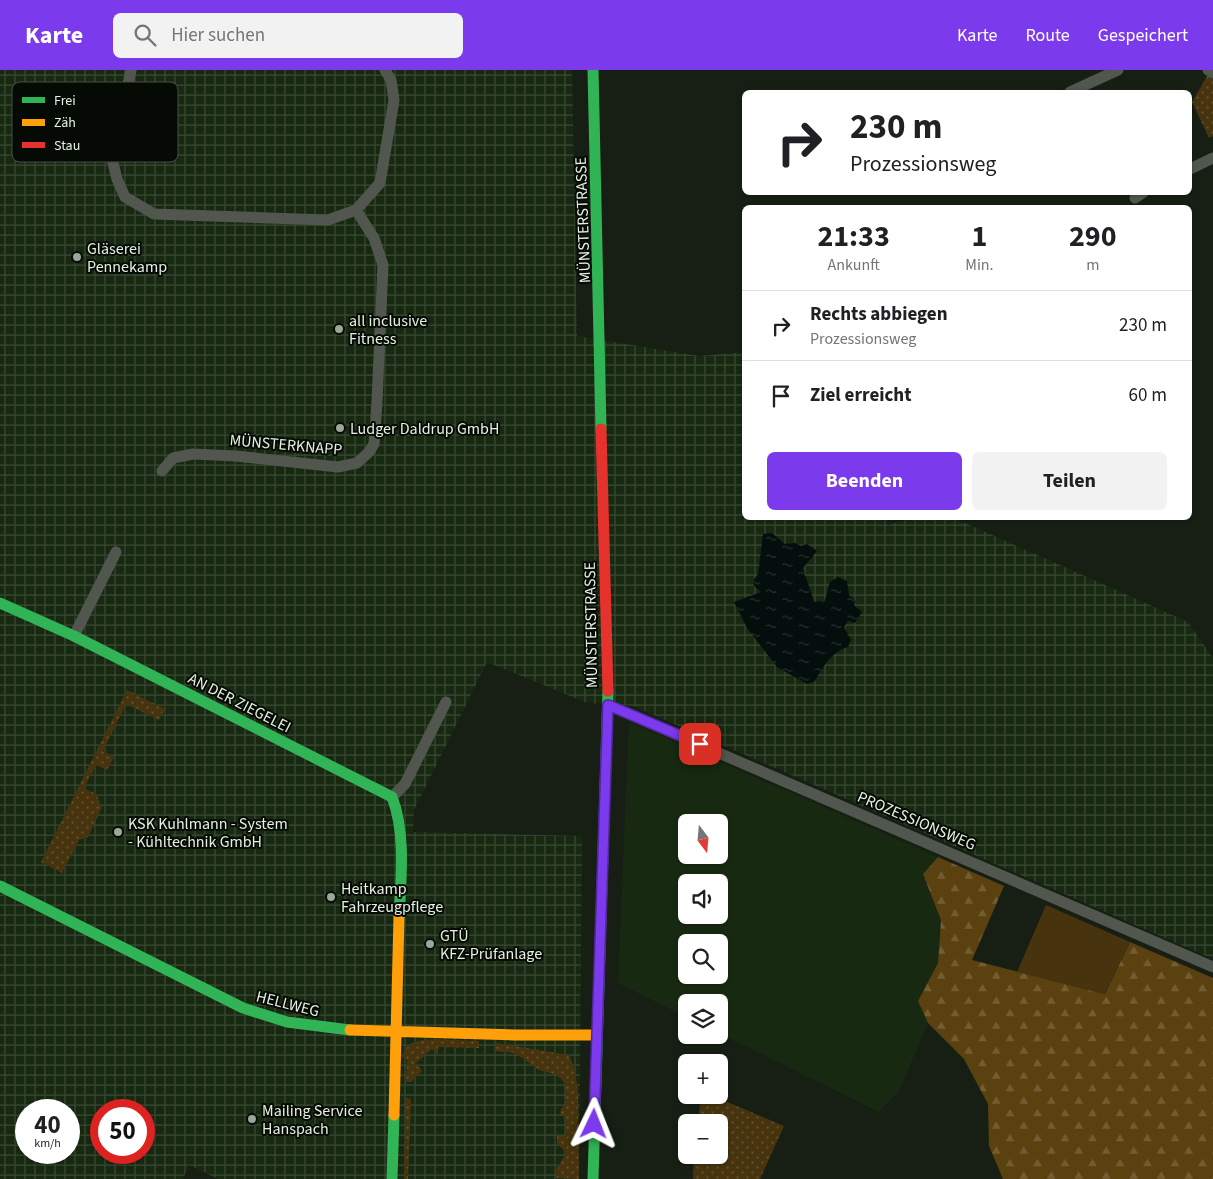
<!DOCTYPE html>
<html lang="de">
<head>
<meta charset="utf-8">
<style>
	body { margin:0; font-family:"Source Sans 3",sans-serif; background:#f2f2f2; color:#202124; height:100vh; display:flex; flex-direction:column; font-size:19px; white-space:nowrap }
	* { box-sizing:border-box; margin:0 }
	p { font-size:16px; color:#757577 }
	.icon { flex:none; width:28px; height:28px; fill:none; stroke:currentColor; stroke-width:2; stroke-linecap:round; stroke-linejoin:round }
	.map { position:relative; flex:1; overflow:hidden }
	.details { position:absolute; left:742px; top:135px; width:450px; height:315px; display:flex; flex-direction:column; background:#fff; border-radius:8px; box-shadow:0 1px 4px #0004 }
	.details>* { flex:none }
	.top-card { position:absolute; left:742px; top:20px; width:450px; height:105px; border-radius:8px; box-shadow:0 1px 4px #0004; background:#fff; color:#202124; overflow:hidden }
	.needle { width:32px; rotate:164deg }
	.fabs { position:absolute; left:678px; top:744px; display:grid; gap:10px }
	.fabs a { display:grid; place-items:center; width:50px; height:50px; border-radius:8px; background:#fff; box-shadow:0 1px 4px #0004; font-size:25px }
	.speed { position:absolute; left:15px; top:1029px; display:flex; gap:10px; font-size:25px; font-weight:700; text-align:center }
	.speed>* { display:grid; place-content:center; width:65px; height:65px; border-radius:50%; background:#fff; box-shadow:0 1px 4px #0004; line-height:1 }
	.speed small { font-size:12px; font-weight:400 }
	.speed .limit { border:8px solid #d22; background:#fff; color:#111 }
	.pin { position:absolute; display:grid; place-items:center; width:42px; height:42px; color:#fff; margin:-21px; border-radius:10px; box-shadow:0 2px 8px #0006 }
	.me { position:absolute; width:55px; margin:-28px; rotate:2deg; stroke-linejoin:round; filter:drop-shadow(0 0 4px #0008) }
	.turn { display:flex; align-items:center; gap:18px; height:105px; padding:0 25px; font-size:22px }
	.turn .icon { width:65px; height:65px; stroke-width:2.5 }
	.turn b { display:block; font-size:35px; line-height:42px }
	.eta { display:flex; justify-content:space-evenly; align-items:center; height:85px; text-align:center }
	.eta b { font-size:30px; font-weight:700; line-height:35px }
	.primary-button { display:flex; gap:10px; margin-top:auto; padding:10px 25px }
	.primary-button a { flex:1; height:58px; border-radius:8px; background:#7c3aed; color:#fff; font-size:20px; font-weight:700; line-height:58px; text-align:center }
	.primary-button a+a { background:#f2f2f2; color:#202124 }
	ul { padding:0; list-style:none }
	li { display:flex; align-items:center; gap:15px; height:70px; padding:0 25px; border-top:1px solid #e0e0e0 }
	li div { flex:1 }
	li b { display:block; font-size:19px }
	li em { font-style:normal }
	header { display:flex; align-items:center; gap:30px; box-sizing:border-box; height:70px; padding:0 25px; background:#7c3aed; color:#fff }
	header strong { font-size:24px }
	nav { display:flex; gap:28px; margin-inline-start:auto; font-size:18px }
	.search { width:350px; height:45px; background:#f2f2f2; display:flex; align-items:center; gap:12px; box-sizing:border-box; padding:0 18px; border-radius:8px; color:#757577; font-size:19px }
	.map>svg:first-child { display:block }
	.built { fill:#182911; fill-rule:evenodd }
	.industrial { fill:url(#industrial-grid); fill-rule:evenodd }
	.grass { fill:url(#grass-dots) }
	.forest { fill:url(#forest-firs) }
	.garden { fill:#47340e }
	.water { fill:url(#water-ripples) }
	.lines { fill:none; stroke-linecap:round; stroke-linejoin:round }
	.street { stroke:#51574e; stroke-width:11 }
	.fast { stroke:#30b455; stroke-width:11 }
	.slow { stroke:#ff9f0a; stroke-width:11 }
	.jam { stroke:#e5322d; stroke-width:11 }
	.route-casing { stroke:#51269a; stroke-width:12 }
	.route { stroke:#7c3aed; stroke-width:9 }
	.poi-dot { fill:#9da69a; stroke:#050b04; stroke-width:2 }
	.labels { text-anchor:middle; stroke-width:4; stroke-linejoin:round; paint-order:stroke }
	.street-label { font-size:16px; fill:#e5efe2; stroke:#050b04 }
	.poi-label { font-size:16px; fill:#e5efe2; stroke:#050b04; text-anchor:start }
	.key { fill:#050b04; stroke:#484f47; stroke-width:1 }
	.key-label { font-size:14px; fill:#e5efe2 }
</style>
</head>
<body>
<header>
<strong>Karte</strong>
<div class="search"><svg class="icon" aria-label="search" viewBox="0 0 24 24"><circle cx="10" cy="10" r="6"/><path d="M15 15l6 6"/></svg>Hier suchen</div>
<nav><a>Karte</a><a>Route</a><a>Gespeichert</a></nav>
</header>
<div class="map">
<svg width="1213" height="1109" viewBox="0 0 1213 1109">
	<defs>
		<pattern id="industrial-grid" width="8" height="8" patternUnits="userSpaceOnUse" patternTransform="scale(1.25)"><rect width="8" height="8" fill="#182911"/><path d="M0 4h8M4 0v8" fill="none" stroke="#394833"/></pattern>
		<pattern id="grass-dots" width="8" height="8" patternUnits="userSpaceOnUse" patternTransform="scale(1.25)"><rect width="8" height="8" fill="#47340e"/><path d="M2 2h.1M6 6h.1" fill="none" stroke="#615231" stroke-width="1.8" stroke-linecap="round"/></pattern>
		<pattern id="forest-firs" width="22" height="20" patternUnits="userSpaceOnUse" patternTransform="scale(1.25)"><rect width="22" height="20" fill="#5a410f"/><path d="M5 1l3.5 6h-7zM16 11l3.5 6h-7z" fill="#725d32"/></pattern>
		<pattern id="water-ripples" width="26" height="14" patternUnits="userSpaceOnUse" patternTransform="scale(1.25)"><rect width="26" height="14" fill="#040e0d"/><path d="M2 4q2-2 4 0t4 0M15 11q2-2 4 0t4 0" fill="none" stroke="#283130"/></pattern>
	</defs>
	<rect width="100%" height="100%" fill="#171f14"/>
	<path class="built" d="M629,652L938,787L923,804L941,850L938,893L918,931L928,953L899,1021L879,1042L719,963V932H686V947L618,913ZM686,752H719V785H686ZM686,812H719V845H686ZM686,872H719V905H686Z"/>
	<path class="industrial" d="M0,0H572L577,266L699,286L745,282V448H886L888,455L911,448H954L1188,552L1213,588V889L633,636L587,633L487,592L414,740L413,762L582,766L579,1109H218L189,1095L183,1109H0ZM26,1040H69V1082H26ZM101,1040H144V1082H101Z"/>
	<path class="grass" d="M1207,6L1213,9V66L1209,68L1192,32Z
		M127,620L163,638L169,631L159,650L126,634L103,681L114,687L107,700L96,695L84,718L96,724L102,737L88,767L79,770L62,803L41,792Z
		M434,969L479,971V978L438,977V985L432,979L416,993L422,1001L411,1012H406L407,989L402,987C407,971 418,970 434,969Z
		M496,973L569,985L575,1001L578,1023L579,1109L556,1108V1100L565,1085L563,1079L557,1074V1066H565V1045H560L561,1039L565,1035L566,1019L564,1012L557,1005L539,1000L515,983L496,981Z
		M701,1025H711L784,1056L760,1109H693L694,1085H719V1052H698Z
		M406,1028L411,1029V1033L408,1109H404Z"/>
	<path class="forest" d="M938,787L1004,816L972,890L1105,924L1130,872L1213,908V1109H1003L989,1076L988,1034L964,989L928,953L918,931L938,893L941,850L923,804Z"/>
	<path class="garden" d="M1046,835L1130,872L1105,924L1017,902Z"/>
	<path class="water" d="M772,463L785,474L795,473L801,476L807,474L817,481L803,498L814,532L825,530L830,512L838,507L847,511L849,525L856,531L854,535L862,542L855,553L848,551L844,557L851,570L848,577C831,582 823,597 815,611L807,614L777,597L747,558L734,532L761,522L754,516L753,511L758,504L763,464Z"/>
	<g class="lines">
		<path class="street" d="M131,0L112,89L117,109L125,127L154,144L328,150L356,140L380,113L394,30L391,10L385,0
			M1208,0L1213,3
			M1070,22L1118,0
			M1190,99L1213,88
			M1135,128L1144,122
			M162,401L173,388L193,384L236,386L338,397L357,393L369,382L374,374L377,332L383,195L374,168L356,140
			M74,566L116,482
			M608,635L1213,897
			M392,727L405,714L446,632"/>
		<path class="fast" d="M593,0L601,359
			M0,533L74,566L392,727C406,763 401,809 399,847
			M0,816L243,938L287,952L350,960
			M392,1109L394,1045
			M593,1109L608,621"/>
		<path class="slow" d="M350,960L515,965H596
			M394,1045L399,847"/>
		<path class="jam" d="M601,359L608,621"/>
	</g>
	<g class="lines">
		<defs>
			<path id="route" d="M594,1054L608,635L700,674"/>
		</defs>
		<use href="#route" class="route-casing"/>
		<use href="#route" class="route"/>
	</g>
	<g class="poi-dot">
		<circle cx="77" cy="187" r="5"/>
		<circle cx="339" cy="259" r="5"/>
		<circle cx="340" cy="358" r="5"/>
		<circle cx="118" cy="762" r="5"/>
		<circle cx="331" cy="827" r="5"/>
		<circle cx="430" cy="874" r="5"/>
		<circle cx="252" cy="1049" r="5"/>
	</g>
	<g class="labels">
		<g class="street-label">
			<text transform="translate(582 150) rotate(-92)" y="6">MÜNSTERSTRASSE</text>
			<text transform="translate(286 374) rotate(5)" y="6">MÜNSTERKNAPP</text>
			<text transform="translate(590 555) rotate(-91)" y="6">MÜNSTERSTRASSE</text>
			<text transform="translate(240 632) rotate(27)" y="6">AN DER ZIEGELEI</text>
			<text transform="translate(917 750) rotate(23)" y="6">PROZESSIONSWEG</text>
			<text transform="translate(288 933) rotate(14)" y="6">HELLWEG</text>
		</g>
		<g class="poi-label">
			<text x="87" y="184">Gläserei<tspan x="87" dy="18">Pennekamp</tspan></text>
			<text x="349" y="256">all inclusive<tspan x="349" dy="18">Fitness</tspan></text>
			<text x="350" y="364">Ludger Daldrup GmbH</text>
			<text x="128" y="759">KSK Kuhlmann - System<tspan x="128" dy="18">- Kühltechnik GmbH</tspan></text>
			<text x="341" y="824">Heitkamp<tspan x="341" dy="18">Fahrzeugpflege</tspan></text>
			<text x="440" y="871">GTÜ<tspan x="440" dy="18">KFZ-Prüfanlage</tspan></text>
			<text x="262" y="1046">Mailing Service<tspan x="262" dy="18">Hanspach</tspan></text>
		</g>
	</g>
	<rect x="12" y="12" width="166" height="80" rx="8" class="key"/>
	<rect x="22" y="27" width="23" height="6" fill="#30b455"/>
	<rect x="22" y="49" width="23" height="7" fill="#ff9f0a"/>
	<rect x="22" y="72" width="23" height="6" fill="#e5322d"/>
	<g class="key-label">
		<text x="54" y="35">Frei</text>
		<text x="54" y="57">Zäh</text>
		<text x="54" y="80">Stau</text>
	</g>
</svg>
<div class="fabs">
<a><svg class="needle" viewBox="-14 -14 28 28"><path d="M0-13l5 13h-10z" fill="#e53935"/><path d="M0 13l5-13h-10z" fill="#757577"/></svg></a>
<a><svg class="icon" aria-label="sound" viewBox="0 0 24 24"><path d="M4 9h4l5-4v14l-5-4H4zM17 9q2 3 0 6"/></svg></a>
<a><svg class="icon" aria-label="search" viewBox="0 0 24 24"><circle cx="10" cy="10" r="6"/><path d="M15 15l6 6"/></svg></a>
<a><svg class="icon" aria-label="layers" viewBox="0 0 24 24"><path d="M12 4l9 5-9 5-9-5zM3 14l9 5 9-5"/></svg></a>
<a>+</a>
<a>−</a>
</div>
<div class="speed"><div>40<small>km/h</small></div><div class="limit">50</div></div>
<div class="pin" style="left:700px;top:674px;background:#d93025"><svg class="icon" aria-label="arrive" viewBox="0 0 24 24"><path d="M6 21V4h12l-3 4 3 4H6"/></svg></div>
<svg class="me" style="left:594px;top:1054px" viewBox="-20 -20 40 40"><path d="M0-17L14 15 0 8-14 15z" fill="#7c3aed" stroke="#fff" stroke-width="4"/></svg>
<div class="top-card">
<div class="turn"><svg class="icon" aria-label="right" viewBox="0 0 24 24"><path d="M7 20v-9h11M14 6l5 5-5 5"/></svg><div><b>230 m</b>Prozessionsweg</div></div>
</div>
<section class="details">
<div class="eta">
<div><b>21:33</b><p>Ankunft</p></div>
<div><b>1</b><p>Min.</p></div>
<div><b>290</b><p>m</p></div>
</div>
<ul>
<li><svg class="icon" aria-label="right" viewBox="0 0 24 24"><path d="M7 20v-9h11M14 6l5 5-5 5"/></svg><div><b>Rechts abbiegen</b><p>Prozessionsweg</p></div><em>230 m</em></li>
<li><svg class="icon" aria-label="arrive" viewBox="0 0 24 24"><path d="M6 21V4h12l-3 4 3 4H6"/></svg><div><b>Ziel erreicht</b></div><em>60 m</em></li>
</ul>
<div class="primary-button"><a>Beenden</a><a>Teilen</a></div>
</section>
</div>
</body>
</html>
